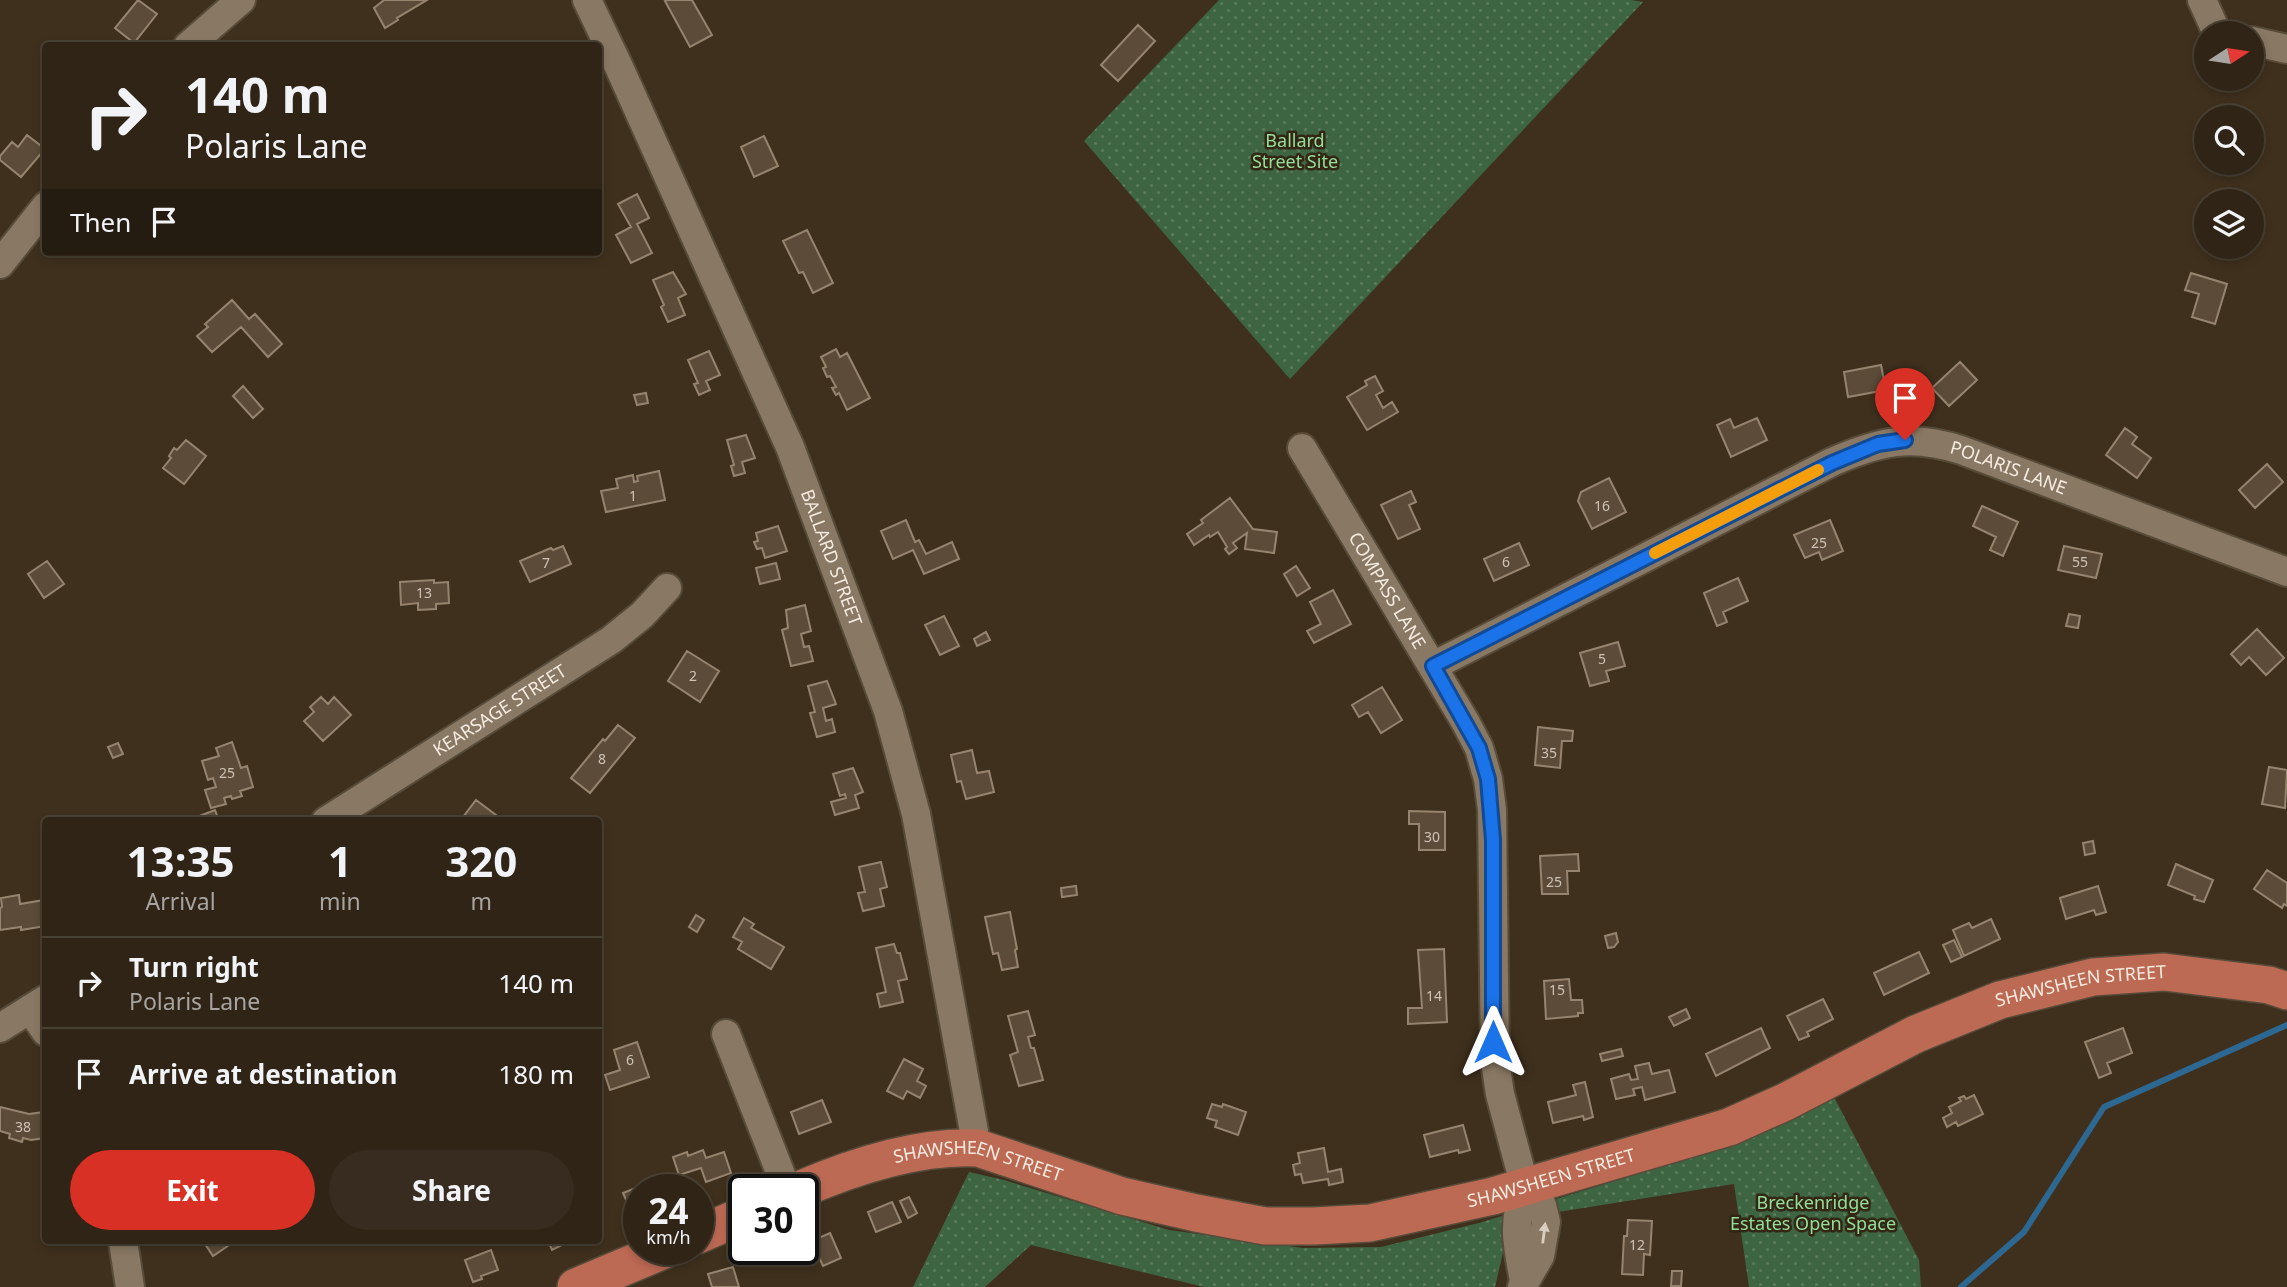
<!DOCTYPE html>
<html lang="en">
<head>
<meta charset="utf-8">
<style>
	body { margin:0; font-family:"Noto Sans",sans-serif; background:#372c1f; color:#f1f3f6; height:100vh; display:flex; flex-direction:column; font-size:26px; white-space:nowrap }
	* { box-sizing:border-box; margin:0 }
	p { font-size:23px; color:#a7a4a1 }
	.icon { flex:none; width:38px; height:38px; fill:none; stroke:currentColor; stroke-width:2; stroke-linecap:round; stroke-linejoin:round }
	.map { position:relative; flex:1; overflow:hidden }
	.side { position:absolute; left:42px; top:817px; width:560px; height:427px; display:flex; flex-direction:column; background:#2f2416; border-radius:7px; box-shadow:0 4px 10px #0003,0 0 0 2px #4a4135 }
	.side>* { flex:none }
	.banner { position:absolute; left:42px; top:42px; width:560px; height:214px; border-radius:7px; box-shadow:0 4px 10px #0003,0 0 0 2px #4a4135; background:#2f2416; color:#f1f3f6; overflow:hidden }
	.needle { width:46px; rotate:78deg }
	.buttons { position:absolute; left:2194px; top:21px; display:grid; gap:14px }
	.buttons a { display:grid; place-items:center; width:70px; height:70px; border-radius:50%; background:#2f2416; box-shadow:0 4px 10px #0003,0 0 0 2px #4a4135; font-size:35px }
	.speed { position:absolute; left:623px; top:1174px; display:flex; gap:14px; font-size:35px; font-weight:700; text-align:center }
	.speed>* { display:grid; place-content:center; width:91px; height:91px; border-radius:50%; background:#2f2416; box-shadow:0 4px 10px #0003,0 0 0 2px #4a4135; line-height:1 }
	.speed small { font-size:18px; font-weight:400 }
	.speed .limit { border:4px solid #111; border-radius:10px; background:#fff; color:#111 }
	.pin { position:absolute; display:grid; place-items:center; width:60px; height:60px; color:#fff; margin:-72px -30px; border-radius:50% 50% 50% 0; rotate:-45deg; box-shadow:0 0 7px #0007 }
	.pin .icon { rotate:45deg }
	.me { position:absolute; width:77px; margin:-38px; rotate:0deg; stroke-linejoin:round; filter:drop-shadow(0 0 5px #0008) }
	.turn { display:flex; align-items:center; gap:24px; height:147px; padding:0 28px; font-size:32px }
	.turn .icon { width:91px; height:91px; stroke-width:2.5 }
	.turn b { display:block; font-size:49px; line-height:60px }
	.then { display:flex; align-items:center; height:66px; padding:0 28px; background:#0003; gap:14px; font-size:26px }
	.eta { display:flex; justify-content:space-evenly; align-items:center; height:119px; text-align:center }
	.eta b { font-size:42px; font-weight:700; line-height:49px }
	.primary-button { display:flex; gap:14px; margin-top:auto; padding:14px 28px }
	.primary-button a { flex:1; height:80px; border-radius:42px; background:#d93025; color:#fff; font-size:28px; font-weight:700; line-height:80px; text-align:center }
	.primary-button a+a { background:#372c1f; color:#f1f3f6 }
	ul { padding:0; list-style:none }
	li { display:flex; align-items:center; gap:21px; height:91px; padding:0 28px; border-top:2px solid #4a4135 }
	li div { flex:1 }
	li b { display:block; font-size:26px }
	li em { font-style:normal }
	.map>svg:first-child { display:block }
	.park { fill:url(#park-dots) }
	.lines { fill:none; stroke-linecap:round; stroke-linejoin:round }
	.stream { stroke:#2d6893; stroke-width:6 }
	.building { fill:#5b4b38; stroke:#96846f; stroke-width:2 }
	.minor-casing { stroke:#574b3a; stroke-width:32 }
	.major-casing { stroke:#574b3a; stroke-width:40 }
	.minor { stroke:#897863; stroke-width:28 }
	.major { stroke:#bd6a54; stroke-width:37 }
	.oneway { fill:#dacec1 }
	.route-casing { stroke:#114b97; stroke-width:18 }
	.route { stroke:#1a73e8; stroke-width:12 }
	.slow { stroke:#f59e0b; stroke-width:12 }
	.labels { text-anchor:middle; stroke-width:5; stroke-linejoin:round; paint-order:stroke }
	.number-label { font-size:14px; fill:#cec3b6 }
	.park-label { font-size:18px; fill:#92df9a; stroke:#342614 }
	.street-label { font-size:18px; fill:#f5ebe0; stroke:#342614 }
</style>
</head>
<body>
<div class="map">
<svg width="2287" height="1287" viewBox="0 0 2287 1287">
	<defs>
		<pattern id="park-dots" width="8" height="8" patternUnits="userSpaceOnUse" patternTransform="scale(1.75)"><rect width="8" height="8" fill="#3d6541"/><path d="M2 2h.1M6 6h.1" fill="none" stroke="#5a7b5c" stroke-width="1.8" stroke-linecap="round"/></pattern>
	</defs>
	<rect width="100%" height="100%" fill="#3f301d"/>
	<path class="park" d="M1219,0H1631L1643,2L1290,379L1084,141Z
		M1834,1097L1919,1260L1921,1287H1749L1734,1184L1558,1212L1501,1241L1504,1248L1495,1287H1204L1031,1245L985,1287H913L969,1172L1004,1180L1169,1230L1303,1248L1381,1247L1479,1223L1728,1146Z"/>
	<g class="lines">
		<path class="stream" d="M1961,1287L2024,1232L2104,1107L2287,1025"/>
	</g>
	<path class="building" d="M138,0L157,14L134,43L115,28Z
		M384,0H427L397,18L398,20L385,28L374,8Z
		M668,0H692L712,35L690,47L665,1Z
		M1138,25L1155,41L1118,81L1101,65Z
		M27,135L45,149L21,177L0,160V156L12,142L18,147Z
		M764,136L778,166L754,177L741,147Z
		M637,194L649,218L637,224L652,253L631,263L616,235L631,227L618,204Z
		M807,230L833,283L813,293L803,272L799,273L783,241Z
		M673,272L686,294L678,298L685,315L668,322L661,307L664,305L653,280Z
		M2191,273L2227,284L2215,324L2192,317L2199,294L2185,290Z
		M232,300L249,319L255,314L282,344L268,357L241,327L212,352L197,336L208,327L205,324Z
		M836,349L840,357L847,353L870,398L847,410L839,393L836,395L832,388L836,387L830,376L827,377L823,368L826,367L821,357Z
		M709,351L720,375L706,381L710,390L699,395L694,384L698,383L688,360Z
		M1960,362L1977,380L1949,406L1932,388Z
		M1881,365L1886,390L1848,397L1844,372Z
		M1375,376L1383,391L1376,395L1383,408L1392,402L1398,412L1367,430L1347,397L1367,385L1365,381Z
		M243,386L263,409L253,418L233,396Z
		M646,393L648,403L637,405L634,395Z
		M1757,418L1767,440L1731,457L1717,425L1730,419L1734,428Z
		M2125,428L2137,437L2132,444L2151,458L2137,478L2106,455Z
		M746,435L755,458L742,462L745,473L734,476L731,466L734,465L727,440Z
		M186,440L206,456L184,484L163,468L171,458L169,456L174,448L177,450Z
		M2267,464L2283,482L2255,508L2239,490Z
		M659,471L665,500L606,512L601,491L618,488L616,479L633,475L634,482L638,481L637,476Z
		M1609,478L1626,512L1592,529L1578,501L1581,492Z
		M1411,491L1416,502L1409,505L1420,529L1398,539L1381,505Z
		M1230,498L1253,529L1277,532L1274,553L1245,549L1247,533L1233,543L1237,548L1229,554L1225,549L1227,547L1218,532L1210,537L1209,535L1194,545L1187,534L1203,523L1201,520Z
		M1982,506L2018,522L2003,556L1990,550L1996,537L1973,526Z
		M906,520L915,542L919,540L926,554L952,542L959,559L924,574L913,550L893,559L881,531Z
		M1830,520L1843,551L1822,560L1819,552L1805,558L1794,535Z
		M778,526L787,551L765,558L762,548L757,549L754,542L758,541L756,533Z
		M1519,543L1529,565L1494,581L1484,559Z
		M563,546L571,564L530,582L520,561L551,548L553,550Z
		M2064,546L2102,554L2096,578L2058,570Z
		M47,561L64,584L44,598L28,574Z
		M776,563L780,579L760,584L756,568Z
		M1296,566L1310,588L1297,596L1284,574Z
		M1738,578L1748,601L1723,612L1727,622L1717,626L1704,593Z
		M434,580V583L448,582L449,603L436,604V609L418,610V603L401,605L400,582Z
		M1333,590L1351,624L1314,643L1307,631L1321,624L1310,602Z
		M805,605L811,631L801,634L804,647L809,646L813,661L791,666L782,630L788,628L786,610Z
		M2069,614L2080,616L2078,628L2066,626Z
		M944,616L959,646L940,655L925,625Z
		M2257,629L2284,658L2266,675L2249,657L2241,665L2231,654Z
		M986,632L990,640L977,646L974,639Z
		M1618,642L1625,666L1606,671L1609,681L1590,686L1580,653Z
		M687,651L719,671L700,702L668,681Z
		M827,681L836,704L823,708L826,721L832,719L835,732L817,737L810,713L815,712L808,686Z
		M1382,687L1402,720L1381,733L1368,712L1359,717L1352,705Z
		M321,697L328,704L334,697L351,715L323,741L304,721L314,712L310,707Z
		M618,725L635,738L590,793L571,778L603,739L605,741Z
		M1538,727L1573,731L1572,741H1562L1560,768L1535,765Z
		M232,742L241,768L247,766L253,787L240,791L242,796L232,799L231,796L224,798L226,804L211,808L205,790L216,787L213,778L208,780L202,761L219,756L216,748Z
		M118,743L123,754L113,758L108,747Z
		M972,750L977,773L989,771L994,792L966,799L961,781L957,782L951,755Z
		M2269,767L2287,770L2285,808L2262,804Z
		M853,768L863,792L855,795L859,808L835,815L831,802L846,798L845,794L840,796L833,774Z
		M476,800L500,818L497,821H460Z
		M215,810L219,821H189V820Z
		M1409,811L1445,812V850H1419V824H1409Z
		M2093,841L2095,853L2085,855L2083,843Z
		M1578,854L1579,871H1567L1568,894H1542L1540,856Z
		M881,862L887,887L880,889L884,906L863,911L858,893L865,892L859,867Z
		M2176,864L2213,880L2204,902L2194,899L2195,896L2168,885Z
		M2267,870L2287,883V906L2284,904L2282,908L2254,889Z
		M1076,886L1077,895L1062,897L1061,888Z
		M2098,886L2106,912L2096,915L2094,910L2066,919L2060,898Z
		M19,895L20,904L44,900L46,926L21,930V927L0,930V908L2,907L1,898Z
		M1010,912L1017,949L1015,950L1018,967L1002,970L998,953L993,954L985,917Z
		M696,915L704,920L697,932L689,927Z
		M744,918L754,924L751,928L784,947L771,969L738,949L742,942L733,937Z
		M1991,919L2000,939L1964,956L1953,930L1969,923L1972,928Z
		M1616,933L1618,942L1614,947L1608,948L1605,936Z
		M1954,940L1962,957L1951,962L1943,945Z
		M894,944L897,953H900L907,979L898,981L903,1002L880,1007L877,994L886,992L876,948Z
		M1444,949L1447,1022L1408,1024V1008H1422L1418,950Z
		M1919,952L1929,973L1884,995L1874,973Z
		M1569,979L1571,1000H1582L1583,1013H1578V1016L1546,1019L1544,981Z
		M1823,999L1833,1019L1807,1032L1809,1036L1799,1040L1787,1016Z
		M1686,1009L1690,1018L1674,1026L1669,1017Z
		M1028,1011L1035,1035L1028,1037L1031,1048H1034L1043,1080L1019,1086L1010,1055L1018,1052L1008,1016Z
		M1761,1028L1770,1048L1716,1076L1706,1054Z
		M2123,1028L2132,1053L2107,1063L2111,1073L2099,1078L2085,1042Z
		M637,1042L649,1077L610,1090L605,1075L620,1070L614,1050Z
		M1621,1049L1623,1056L1602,1061L1600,1054Z
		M904,1059L923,1069L917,1081L926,1086L920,1098L907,1091L903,1099L887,1091Z
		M1649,1063L1652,1074L1669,1070L1675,1092L1645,1100L1642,1087L1633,1089L1635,1095L1616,1099L1611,1079L1629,1074L1631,1080L1638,1079L1635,1066Z
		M1585,1082L1593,1117L1584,1120L1583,1116L1553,1123L1548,1102L1576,1095L1573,1085Z
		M1974,1095L1983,1114L1958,1126L1956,1122L1947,1127L1943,1118L1952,1113L1949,1107L1961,1101L1959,1098L1964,1096L1966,1099Z
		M822,1100L831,1122L799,1134L791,1112Z
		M1212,1104L1222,1107L1223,1104L1246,1112L1238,1135L1215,1127L1217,1121L1207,1118Z
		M0,1107L29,1114L44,1112L46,1138L31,1140L23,1138L22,1142L9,1138L10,1134L0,1131Z
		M1463,1125L1470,1150L1459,1153L1458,1150L1430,1157L1424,1135Z
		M1324,1148L1328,1172L1341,1169L1343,1182L1329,1185L1328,1179L1303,1183L1301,1174L1295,1175L1293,1165L1300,1163L1298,1153Z
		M703,1150L706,1158L724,1152L731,1173L706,1182L701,1168L679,1175L673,1157L687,1152L688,1156Z
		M648,1183L651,1190H639V1210L632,1213L623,1193Z
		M909,1197L917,1213L908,1218L900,1201Z
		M892,1202L901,1222L876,1232L868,1212Z
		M1628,1220L1652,1221L1650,1255L1644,1254L1643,1275L1622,1274L1624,1236H1627Z
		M830,1233L841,1258L823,1266L818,1255L796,1264L790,1250H803V1237L811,1234L814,1240Z
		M203,1241H235L213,1256Z
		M548,1241H564L561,1242L562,1245L552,1250Z
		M491,1250L498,1270L481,1276L482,1279L473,1282L465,1260Z
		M733,1267L739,1287H712L708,1274Z
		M1672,1271H1682L1681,1286H1671Z"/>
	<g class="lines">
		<defs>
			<g id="minor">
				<path id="s1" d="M587,0L619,67L790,447L888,711L916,814L977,1148"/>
				<path d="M2202,0L2217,33H2220"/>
				<path d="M2252,41L2287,49"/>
				<path d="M188,46L241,0"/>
				<path d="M0,264L46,206"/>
				<path id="s2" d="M1302,448L1466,723L1479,748L1488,779L1492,810L1495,1061L1500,1094L1525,1187"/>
				<path id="s3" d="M1433,666L1832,462C1880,441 1910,434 1961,450L2287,572"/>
				<path id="s4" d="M326,821L611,640L642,615L667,588"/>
				<path d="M30,1009L46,1032"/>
				<path d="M0,1028L46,999"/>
				<path d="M726,1034L787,1190"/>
				<path d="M123,1241L130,1287"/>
				<path d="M1524,1281C1517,1243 1512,1224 1525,1187"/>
				<path d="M1522,1287L1540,1256L1546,1222L1542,1205L1525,1187"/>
			</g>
			<g id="major">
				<path id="s5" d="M799,1190C852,1167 920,1145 978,1148L1122,1196L1196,1213L1265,1226H1314L1370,1223L1493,1196L1729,1127L1785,1102L1916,1034L2000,1000L2093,977L2164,972L2269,985L2287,991"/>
				<path d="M698,1235L744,1215"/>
				<path d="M576,1287L664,1250"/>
			</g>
		</defs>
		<use href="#minor" class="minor-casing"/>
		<use href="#major" class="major-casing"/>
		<use href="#minor" class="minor"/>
		<use href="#major" class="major"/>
	</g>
	<defs><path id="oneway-solid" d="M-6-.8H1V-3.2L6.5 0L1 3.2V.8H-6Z" transform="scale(1.75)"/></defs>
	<use class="oneway" href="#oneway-solid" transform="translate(1544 1233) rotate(-83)"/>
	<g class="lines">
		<defs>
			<path id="route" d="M1493,1042V840L1488,779L1479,748L1433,666L1832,463L1878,444L1905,440"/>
		</defs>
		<use href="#route" class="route-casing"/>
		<use href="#route" class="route"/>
		<path class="slow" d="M1655,553L1818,470"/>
	</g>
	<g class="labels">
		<g class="number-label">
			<text x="633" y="501">1</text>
			<text x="1602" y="511">16</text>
			<text x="1819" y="548">25</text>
			<text x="1506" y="567">6</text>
			<text x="2080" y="567">55</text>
			<text x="546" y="568">7</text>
			<text x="424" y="598">13</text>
			<text x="1602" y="664">5</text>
			<text x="693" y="681">2</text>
			<text x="1549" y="758">35</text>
			<text x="602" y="764">8</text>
			<text x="227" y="778">25</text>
			<text x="1432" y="842">30</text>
			<text x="1554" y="887">25</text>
			<text x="1557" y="995">15</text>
			<text x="1434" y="1001">14</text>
			<text x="630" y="1065">6</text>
			<text x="23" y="1132">38</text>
			<text x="1637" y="1250">12</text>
		</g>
		<g class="park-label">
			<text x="1295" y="147">Ballard<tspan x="1295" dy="21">Street Site</tspan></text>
			<text x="1813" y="1209">Breckenridge<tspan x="1813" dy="21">Estates Open Space</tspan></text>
		</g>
		<g class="street-label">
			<text dy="6" stroke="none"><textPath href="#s3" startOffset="632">POLARIS LANE</textPath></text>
			<text dy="6" stroke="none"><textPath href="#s1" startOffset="609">BALLARD STREET</textPath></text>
			<text dy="6" stroke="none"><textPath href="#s2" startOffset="166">COMPASS LANE</textPath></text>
			<text dy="6" stroke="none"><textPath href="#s4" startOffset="206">KEARSAGE STREET</textPath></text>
			<text dy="6" stroke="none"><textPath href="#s5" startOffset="1342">SHAWSHEEN STREET</textPath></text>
			<text dy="6" stroke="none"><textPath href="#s5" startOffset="187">SHAWSHEEN STREET</textPath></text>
			<text dy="6" stroke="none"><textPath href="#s5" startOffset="775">SHAWSHEEN STREET</textPath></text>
		</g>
	</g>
</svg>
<div class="buttons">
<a><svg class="needle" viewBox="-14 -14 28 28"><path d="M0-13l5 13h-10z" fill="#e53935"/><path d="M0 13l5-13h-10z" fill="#a7a4a1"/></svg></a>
<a><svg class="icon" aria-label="search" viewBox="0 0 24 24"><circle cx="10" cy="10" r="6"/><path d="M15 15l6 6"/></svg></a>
<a><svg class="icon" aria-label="layers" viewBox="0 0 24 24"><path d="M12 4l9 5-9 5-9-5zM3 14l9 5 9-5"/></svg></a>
</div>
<div class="speed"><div>24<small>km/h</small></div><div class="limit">30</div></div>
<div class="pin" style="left:1905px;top:440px;background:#d93025"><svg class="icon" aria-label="arrive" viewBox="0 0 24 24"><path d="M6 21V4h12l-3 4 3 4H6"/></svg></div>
<svg class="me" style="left:1493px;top:1042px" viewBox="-20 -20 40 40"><path d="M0-17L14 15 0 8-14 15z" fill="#1a73e8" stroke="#fff" stroke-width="4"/></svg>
<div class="banner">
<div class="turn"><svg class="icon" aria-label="right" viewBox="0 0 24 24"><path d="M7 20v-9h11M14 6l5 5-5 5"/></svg><div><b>140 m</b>Polaris Lane</div></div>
<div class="then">Then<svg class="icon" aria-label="arrive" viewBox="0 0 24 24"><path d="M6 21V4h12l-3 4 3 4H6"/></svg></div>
</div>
<section class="side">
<div class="eta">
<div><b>13:35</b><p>Arrival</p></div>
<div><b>1</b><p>min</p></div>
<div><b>320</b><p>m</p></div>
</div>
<ul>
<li><svg class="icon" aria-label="right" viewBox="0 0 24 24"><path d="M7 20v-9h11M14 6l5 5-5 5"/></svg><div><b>Turn right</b><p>Polaris Lane</p></div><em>140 m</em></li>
<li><svg class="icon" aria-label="arrive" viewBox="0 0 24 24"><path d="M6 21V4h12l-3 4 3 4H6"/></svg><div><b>Arrive at destination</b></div><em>180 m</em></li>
</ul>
<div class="primary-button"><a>Exit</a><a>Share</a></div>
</section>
</div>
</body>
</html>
